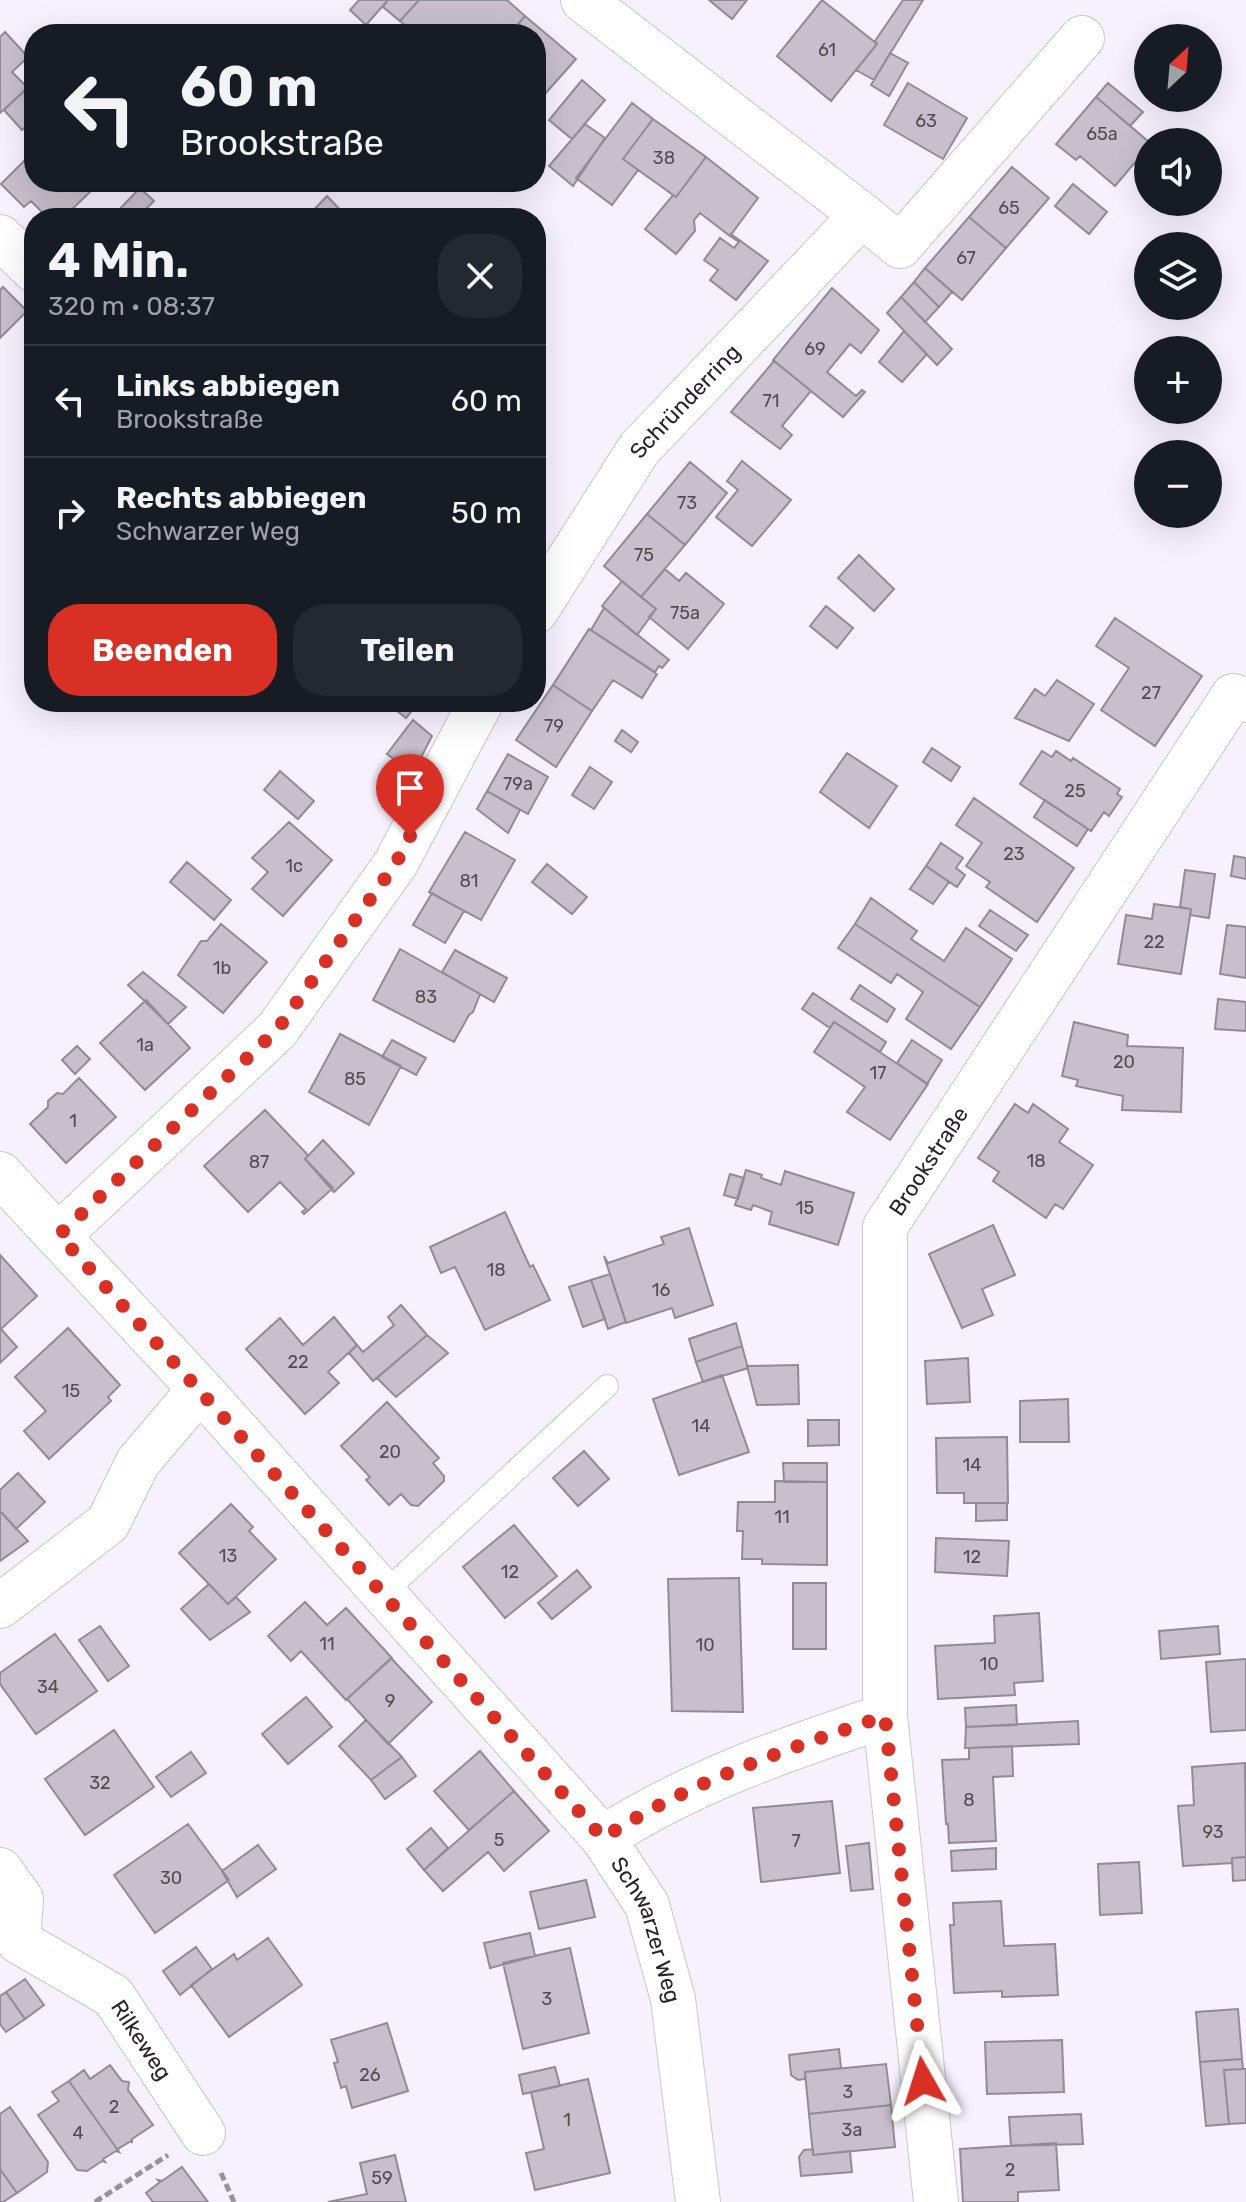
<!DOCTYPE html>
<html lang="de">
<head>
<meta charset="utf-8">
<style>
	body { margin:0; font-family:Rubik,sans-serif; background:#242831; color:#f1f3f6; height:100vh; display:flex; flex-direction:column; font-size:30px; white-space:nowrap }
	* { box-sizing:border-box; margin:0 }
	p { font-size:26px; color:#9ea1a6 }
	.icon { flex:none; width:44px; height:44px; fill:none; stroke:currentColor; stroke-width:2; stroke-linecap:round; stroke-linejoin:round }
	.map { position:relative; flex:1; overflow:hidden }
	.details { position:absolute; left:24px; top:208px; width:522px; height:504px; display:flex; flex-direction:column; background:#171b24; border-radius:32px; box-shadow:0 8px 32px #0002 }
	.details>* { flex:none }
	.top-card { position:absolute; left:24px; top:24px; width:522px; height:168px; border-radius:32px; box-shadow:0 8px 32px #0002; background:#171b24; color:#f1f3f6; overflow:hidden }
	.needle { width:52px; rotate:26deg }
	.tools { position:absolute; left:1134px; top:24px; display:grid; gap:16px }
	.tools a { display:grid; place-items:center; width:88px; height:88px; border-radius:50%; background:#171b24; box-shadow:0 8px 32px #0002; font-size:40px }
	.pin { position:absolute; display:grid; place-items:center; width:68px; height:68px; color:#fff; margin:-82px -34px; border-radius:50% 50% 50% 0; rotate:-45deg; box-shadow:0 0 8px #0007 }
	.pin .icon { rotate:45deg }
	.me { position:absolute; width:88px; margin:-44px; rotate:354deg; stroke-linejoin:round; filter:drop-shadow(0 0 6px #0008) }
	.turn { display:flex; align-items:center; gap:28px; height:168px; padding:0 24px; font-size:36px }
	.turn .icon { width:104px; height:104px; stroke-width:2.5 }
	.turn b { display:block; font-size:56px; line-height:68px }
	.round { display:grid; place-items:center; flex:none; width:84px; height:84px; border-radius:32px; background:#242831 }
	.head { display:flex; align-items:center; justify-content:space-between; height:136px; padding:0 24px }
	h1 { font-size:48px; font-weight:700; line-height:60px }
	.button { display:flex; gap:16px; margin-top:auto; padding:16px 24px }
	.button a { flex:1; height:92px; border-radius:32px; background:#d93025; color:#fff; font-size:32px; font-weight:700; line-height:92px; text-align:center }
	.button a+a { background:#242831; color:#f1f3f6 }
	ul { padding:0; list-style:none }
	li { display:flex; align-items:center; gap:24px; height:112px; padding:0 24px; border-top:2px solid #363941 }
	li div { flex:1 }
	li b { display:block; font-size:30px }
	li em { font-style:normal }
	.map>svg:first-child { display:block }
	.building { fill:#c7c0cc; stroke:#918b97; stroke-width:2 }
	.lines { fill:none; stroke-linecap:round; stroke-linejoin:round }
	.lane-casing { stroke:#ccc6d2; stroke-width:24 }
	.street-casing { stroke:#ccc6d2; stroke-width:46 }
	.path { stroke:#97929b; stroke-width:5; stroke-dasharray:8 4; stroke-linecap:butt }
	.lane { stroke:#fff; stroke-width:22 }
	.street { stroke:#fff; stroke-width:44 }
	.route { stroke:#d93025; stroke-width:14; stroke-dasharray:0 25.2 }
	.labels { text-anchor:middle; stroke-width:7; stroke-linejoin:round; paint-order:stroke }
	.number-label { font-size:18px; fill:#504c52 }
	.street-label { font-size:22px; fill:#28252a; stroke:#f7f0fd }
</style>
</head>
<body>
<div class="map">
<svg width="1246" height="2202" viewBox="0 0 1246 2202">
	<rect width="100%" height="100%" fill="#f7f0fd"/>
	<path class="building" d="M359,0H388L366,25L350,10Z
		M388,0H419L400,21L383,7Z
		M419,0H507L525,16L510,34H473L464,26L457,34H415L400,21Z
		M709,0H747L732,19Z
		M822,0L877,44L831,101L777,56Z
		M903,0H923L874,80L856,70L877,44L875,41Z
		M525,16L576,59L536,104V34H510Z
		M5,32L28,57L12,72L28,88L0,113V37Z
		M890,53L908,63L889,96L871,85Z
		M582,80L605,100L572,139L549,120Z
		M34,81V120L22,130L4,110Z
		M908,83L967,118L943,159L884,125Z
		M1108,83L1143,112L1130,126L1096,97Z
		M1096,97L1149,142L1148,147L1115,186L1080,156L1076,160L1056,144Z
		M632,103L653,119L623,159L638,170L612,205L576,178Z
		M653,119L706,157L676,197L623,159Z
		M585,124L605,138L573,186L549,166Z
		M34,151V182H80L90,192L63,218H48L31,201L24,207L1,184Z
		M706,157L758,198L730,236L700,213L694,220L695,231L676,254L645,229L673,195L676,197Z
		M1012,167L1049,198L1006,248L969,217Z
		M1073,184L1107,212L1089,234L1055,206Z
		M140,188L154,201L137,218H111Z
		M327,196L348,218H306Z
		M969,217L1006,248L962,300L925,268Z
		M731,234L768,261L736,300L710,280L718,270L704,260L720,238L734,248L739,242L730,236Z
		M925,268L952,292L939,307L914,282Z
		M914,282L939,307L925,322L901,297Z
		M3,287L27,311L0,338V290Z
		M832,288L879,330L861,353L850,344L827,372L856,396L862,390L865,392L843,417L773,360Z
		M901,297L952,349L937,365L887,313Z
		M904,331L927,354L902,382L879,362Z
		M774,361L811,391L782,426L792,435L780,449L731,412Z
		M742,461L791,500L752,546L716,517L738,490L727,481Z
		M690,462L727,493L685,545L647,514Z
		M647,514L685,545L641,597L604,566Z
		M859,555L894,589L874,611L838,578Z
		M665,569L679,581L686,573L724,604L688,649L649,617L656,609L641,597Z
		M622,581L656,609L637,635L602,606Z
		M826,606L853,628L837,648L810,626Z
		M604,608L669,660L662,668L659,666L655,672L591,630Z
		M1115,618L1202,676L1155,746L1101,710L1129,668L1096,646Z
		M589,629L657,674L642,698L613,680L592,711L553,685Z
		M1057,680L1094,704L1069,741L1015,718L1035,689L1045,696Z
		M553,685L592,711L556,767L516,740Z
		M386,702H419L406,718Z
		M413,720L432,736L413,773L387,754Z
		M622,730L638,742L631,752L615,741Z
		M932,748L960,767L951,781L923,762Z
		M1042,751L1052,757L1056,751L1071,761L1073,758L1120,789L1117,794L1122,797L1109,816L1104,812L1091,831L1020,784Z
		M847,753L897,786L869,828L820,792Z
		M508,754L548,777L528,814L487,791Z
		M590,767L612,782L594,809L572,795Z
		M280,771L314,801L298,819L264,790Z
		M487,791L520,810L508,833L477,809Z
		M974,798L1074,868L1037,922L986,887L990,882L966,866L982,843L956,825Z
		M1045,800L1088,829L1077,846L1034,817Z
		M289,822L332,860L283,916L252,889L268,872L252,858Z
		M465,832L515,860L481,920L429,892Z
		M941,843L963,858L956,868L965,875L957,887L926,866Z
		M1234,856L1246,858V879L1231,876Z
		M187,862L231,900L214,920L170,882Z
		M547,864L587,897L572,914L532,882Z
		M926,866L949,882L933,904L910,889Z
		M1185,870L1215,874L1209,918L1190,915L1191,909L1180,907Z
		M432,893L464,911L445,943L413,925Z
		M871,898L917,931L911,939L944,961L966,928L1012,959L980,1007L855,924Z
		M1154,904L1191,909L1181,974L1118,964L1126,915L1152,919Z
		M990,910L1028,935L1016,951L979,926Z
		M221,924L267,962L223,1013L178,975L201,941H207Z
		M855,924L980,1007L951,1049L906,1019L923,992L897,974L891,983L838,948Z
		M1227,925L1246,927V978L1220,974Z
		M400,949L480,994L473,1012L469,1015L454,1042L373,1000Z
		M455,950L507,978L494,1002L442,972Z
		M143,972L186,1007L168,1024L128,985Z
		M860,985L895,1009L887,1022L851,999Z
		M813,993L886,1042L880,1052L834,1022L830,1028L802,1009Z
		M1218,999L1246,1002V1031L1215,1029Z
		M146,1000L190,1048L145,1090L100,1043Z
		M834,1022L928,1084L890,1140L847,1112L865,1087L814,1052Z
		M1074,1022L1128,1035L1127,1046L1183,1048L1181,1112L1122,1110L1123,1096L1076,1086L1078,1080L1062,1076Z
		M340,1034L401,1066L369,1125L309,1092Z
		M392,1040L426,1058L416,1075L382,1057Z
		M912,1040L942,1060L927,1084L897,1063Z
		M77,1046L90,1059L75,1074L62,1060Z
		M79,1078L116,1117L66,1163L30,1124L48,1107V1101L57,1093L63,1094Z
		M1015,1104L1028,1113L1033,1104L1068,1129L1059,1142L1093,1165L1063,1209L1055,1204L1046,1218L993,1181L999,1172L978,1158Z
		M265,1110L308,1155L305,1159L333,1188L304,1214L302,1212L306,1209L280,1182L248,1212L204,1166Z
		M323,1140L354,1173L334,1192L305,1159Z
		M746,1170L762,1175L761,1178L781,1185L785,1171L854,1193L838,1245L769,1224L772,1212L753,1205L751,1210L735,1205Z
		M730,1174L744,1178L738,1199L724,1195Z
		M505,1212L530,1267L533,1265L550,1300L485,1330L455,1267L441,1273L430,1247Z
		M993,1225L1015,1275L982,1289L993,1315L962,1328L929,1254Z
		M689,1228L713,1305L675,1318L672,1308L626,1323L604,1256L608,1263L664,1244L661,1237Z
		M0,1255L37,1296L0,1330Z
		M610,1274L626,1322L608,1329L591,1280Z
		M591,1280L605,1319L583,1327L569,1287Z
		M401,1305L427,1335L373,1381L349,1353L357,1345L363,1352L394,1325L388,1317Z
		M334,1317L357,1345L328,1372L339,1383L305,1414L246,1349L280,1318L303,1345Z
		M736,1323L742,1346L696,1362L689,1339Z
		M68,1328L120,1385L108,1397L111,1401L49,1459L24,1431L46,1411L15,1377Z
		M1,1329L17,1347L0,1363V1330Z
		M427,1335L448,1353L396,1397L377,1378Z
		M742,1346L748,1368L703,1382L696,1362Z
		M968,1358L970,1402L927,1404L925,1361Z
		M798,1365L799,1404L757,1405L747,1366Z
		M722,1375L749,1452L679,1475L653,1399Z
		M1068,1399L1069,1442H1020V1401Z
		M387,1402L439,1458L433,1463L444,1476V1481L418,1506L411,1505L401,1494L389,1505L366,1480L370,1477L341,1446Z
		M808,1420H839V1445L808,1446Z
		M1007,1437L1008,1503H964V1493H937L936,1438Z
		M584,1451L609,1479L578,1506L553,1478Z
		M783,1463H827V1482H784Z
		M18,1473L45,1502L16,1529L0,1511V1490Z
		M775,1481L827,1482V1565L762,1564V1559H742L743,1531H737L738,1502H775Z
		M976,1503H1007V1520L976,1521Z
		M231,1504L253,1527L249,1531L276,1559L228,1604L179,1553Z
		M0,1511L28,1541L0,1561Z
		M514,1525L557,1576L505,1618L463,1567Z
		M936,1538L1009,1541L1007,1576L935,1572Z
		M577,1570L591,1587L552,1619L538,1603Z
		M739,1578L743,1712L672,1711L668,1579Z
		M793,1583H826V1649H793Z
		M209,1584L228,1604L236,1597L250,1612L210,1640L181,1609Z
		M305,1602L327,1625L346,1608L392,1658L346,1700L301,1651L291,1661L268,1636Z
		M1039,1613L1043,1681L1014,1683L1015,1695L938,1699L935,1646L995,1643L994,1616Z
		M100,1626L129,1666L108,1681L79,1640Z
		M1218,1626L1220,1654L1161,1659L1159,1631Z
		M55,1634L97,1691L36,1734L0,1684V1673Z
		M391,1658L432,1702L388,1744L347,1699Z
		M1246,1659V1730L1211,1732L1206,1662Z
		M306,1697L332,1727L288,1764L262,1734Z
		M1016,1705L1017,1725L966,1727L965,1708Z
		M366,1720L402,1757L371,1780L339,1746Z
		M1078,1721L1079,1744L965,1748L966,1727Z
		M114,1730L154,1787L85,1835L45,1779Z
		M1012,1746L1013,1776L993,1777L996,1841L949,1843L948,1824H946L942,1760L969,1759V1748Z
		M480,1751L514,1791L469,1830L434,1791Z
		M191,1752L206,1773L171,1797L156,1777Z
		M402,1757L416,1776L385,1799L371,1780Z
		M1245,1763L1246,1857L1232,1858V1863L1183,1866L1178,1806L1194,1805L1192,1767Z
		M514,1791L549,1831L504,1871L488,1852L443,1891L424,1870Z
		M832,1801L840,1873L761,1882L753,1808Z
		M188,1824L229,1880L155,1933L114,1875Z
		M431,1828L448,1848L424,1870L407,1849Z
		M869,1843L873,1889L851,1891L846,1846Z
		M258,1845L276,1869L237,1897L222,1871Z
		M996,1848V1869L952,1871L951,1851Z
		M1246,1857V1880L1233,1881L1232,1858Z
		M1139,1862L1142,1913L1100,1915L1098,1864Z
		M586,1880L595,1917L539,1929L530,1892Z
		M1001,1901L1004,1946L1055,1944L1058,1995L1002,1997V1991L954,1993L950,1925H954L953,1903Z
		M530,1933L535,1956L490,1968L484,1943Z
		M268,1938L302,1985L229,2037L191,1985L234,1954L237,1960Z
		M196,1947L212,1969L180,1995L163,1971Z
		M570,1948L589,2033L523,2049L503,1963Z
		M25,1979L44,2005L25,2019L6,1992Z
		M6,1992L25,2019L6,2032L0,2024V1996Z
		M1238,2009L1242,2059L1200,2062L1196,2012Z
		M387,2023L408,2091L352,2108L346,2086L341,2088L334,2063L338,2062L331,2040Z
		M1062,2040L1064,2092L987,2094L985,2042Z
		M839,2049L841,2068L805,2072V2079L798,2080L791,2075L789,2055Z
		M1242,2059L1243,2069L1224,2070L1229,2124L1206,2126L1200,2062Z
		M886,2064L891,2105L809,2114L805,2072Z
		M110,2065L122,2081L129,2082L128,2090L153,2125L132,2139V2143L131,2141L118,2149L119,2152L69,2081L84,2070L90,2079Z
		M555,2067L560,2086L523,2094L519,2075Z
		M1243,2069H1246V2123L1229,2124L1224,2070Z
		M588,2079L610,2173L535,2190L526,2153L544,2149L531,2092Z
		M69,2081L119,2152L116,2151L103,2159L105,2162L102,2161L87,2171L77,2170L38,2115L59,2101L52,2092Z
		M891,2105L895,2147L813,2155L809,2114Z
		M10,2107L48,2162L47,2172L17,2193L0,2169V2114Z
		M1081,2114L1083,2144L1011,2146L1009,2117Z
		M1056,2143L1059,2190L1018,2192V2202H963L960,2149Z
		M813,2149V2155L850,2151L852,2172L801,2176L799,2157L804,2150Z
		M395,2155L406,2202H328L367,2194L360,2163Z
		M182,2167L208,2202H153L146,2193L160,2182L158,2180L162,2181Z
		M0,2169L17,2193L3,2202H0Z"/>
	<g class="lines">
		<defs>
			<path id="lane" d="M383,1594L607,1386"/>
			<g id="street">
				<path d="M583,0L862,215"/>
				<path d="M0,237L34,270"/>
				<path id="s1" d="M536,611L639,449L862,215L900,246L1082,38"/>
				<path id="s2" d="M0,1174L200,1389L603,1838L647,1905L673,1999L698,2202"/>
				<path d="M59,1235L277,1030L396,863L481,702"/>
				<path d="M0,1606L108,1523L138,1462L200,1389"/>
				<path d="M885,1716L936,2202"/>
				<path id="s3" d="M603,1838C692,1781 786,1749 885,1716V1227L1233,696L1246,700"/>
				<path id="s4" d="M0,1870L21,1899L18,1941L113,1996L203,2133"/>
			</g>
		</defs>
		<use href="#lane" class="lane-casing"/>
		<use href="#street" class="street-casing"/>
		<path class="path" d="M221,2173L234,2202
			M95,2202L168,2155"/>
		<use href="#lane" class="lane"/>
		<use href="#street" class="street"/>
	</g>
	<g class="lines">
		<path class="route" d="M410,836L396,863L277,1030L59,1235L603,1838C693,1780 785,1750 885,1716L923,2081"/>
	</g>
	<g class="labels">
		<g class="number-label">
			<text x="827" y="56">61</text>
			<text x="926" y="127">63</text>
			<text x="1102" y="140">65a</text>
			<text x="664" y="164">38</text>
			<text x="1009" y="214">65</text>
			<text x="966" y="264">67</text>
			<text x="815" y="355">69</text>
			<text x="771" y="407">71</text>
			<text x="687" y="509">73</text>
			<text x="644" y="561">75</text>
			<text x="685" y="619">75a</text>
			<text x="1151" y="699">27</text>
			<text x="554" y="732">79</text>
			<text x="518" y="790">79a</text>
			<text x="1075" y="797">25</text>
			<text x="1014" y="860">23</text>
			<text x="294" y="872">1c</text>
			<text x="469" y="887">81</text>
			<text x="1154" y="948">22</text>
			<text x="222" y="974">1b</text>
			<text x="426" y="1003">83</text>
			<text x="145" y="1051">1a</text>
			<text x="1124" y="1068">20</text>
			<text x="878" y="1079">17</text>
			<text x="355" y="1085">85</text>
			<text x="73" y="1127">1</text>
			<text x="1036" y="1167">18</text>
			<text x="259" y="1168">87</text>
			<text x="805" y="1214">15</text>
			<text x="496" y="1276">18</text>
			<text x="661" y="1296">16</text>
			<text x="298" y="1368">22</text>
			<text x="71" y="1397">15</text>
			<text x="701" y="1432">14</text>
			<text x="390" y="1458">20</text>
			<text x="972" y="1471">14</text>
			<text x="782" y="1523">11</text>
			<text x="228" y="1562">13</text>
			<text x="972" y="1563">12</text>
			<text x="510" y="1578">12</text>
			<text x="327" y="1650">11</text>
			<text x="705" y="1651">10</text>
			<text x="989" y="1670">10</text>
			<text x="48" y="1693">34</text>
			<text x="390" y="1707">9</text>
			<text x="100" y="1789">32</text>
			<text x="969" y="1806">8</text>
			<text x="1213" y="1838">93</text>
			<text x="499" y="1846">5</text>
			<text x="796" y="1847">7</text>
			<text x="171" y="1884">30</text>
			<text x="547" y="2005">3</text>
			<text x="370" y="2081">26</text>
			<text x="848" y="2098">3</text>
			<text x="114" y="2113">2</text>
			<text x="567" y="2126">1</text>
			<text x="852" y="2136">3a</text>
			<text x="78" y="2139">4</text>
			<text x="1010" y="2176">2</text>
			<text x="382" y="2184">59</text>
		</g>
		<g class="street-label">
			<text dy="8" stroke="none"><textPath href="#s1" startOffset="258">Schründerring</textPath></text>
			<text dy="8" stroke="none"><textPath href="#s3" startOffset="876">Brookstraße</textPath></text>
			<text dy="8" stroke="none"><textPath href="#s2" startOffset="1000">Schwarzer Weg</textPath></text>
			<text dy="8" stroke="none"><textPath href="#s4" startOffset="240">Rilkeweg</textPath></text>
		</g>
	</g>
</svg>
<div class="tools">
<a><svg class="needle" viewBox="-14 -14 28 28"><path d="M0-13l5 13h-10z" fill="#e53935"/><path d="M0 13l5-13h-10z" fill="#9ea1a6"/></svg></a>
<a><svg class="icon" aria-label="sound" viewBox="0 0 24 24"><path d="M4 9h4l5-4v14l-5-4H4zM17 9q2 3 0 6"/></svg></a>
<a><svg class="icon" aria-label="layers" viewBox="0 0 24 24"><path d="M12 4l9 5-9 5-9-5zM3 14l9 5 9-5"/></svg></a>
<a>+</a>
<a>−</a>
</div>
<div class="pin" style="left:410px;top:836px;background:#d93025"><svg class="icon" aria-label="arrive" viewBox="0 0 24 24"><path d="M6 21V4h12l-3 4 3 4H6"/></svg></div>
<svg class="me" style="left:923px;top:2081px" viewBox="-20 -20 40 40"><path d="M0-17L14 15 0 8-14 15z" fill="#d93025" stroke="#fff" stroke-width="4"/></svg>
<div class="top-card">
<div class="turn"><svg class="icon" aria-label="left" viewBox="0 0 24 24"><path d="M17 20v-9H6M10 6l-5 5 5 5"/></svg><div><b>60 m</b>Brookstraße</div></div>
</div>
<section class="details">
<div class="head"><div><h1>4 Min.</h1><p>320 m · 08:37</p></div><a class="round"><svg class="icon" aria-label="close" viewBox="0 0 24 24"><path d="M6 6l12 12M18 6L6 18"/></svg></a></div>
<ul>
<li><svg class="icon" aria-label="left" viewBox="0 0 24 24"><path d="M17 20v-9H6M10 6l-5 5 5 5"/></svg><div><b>Links abbiegen</b><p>Brookstraße</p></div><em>60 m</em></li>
<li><svg class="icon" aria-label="right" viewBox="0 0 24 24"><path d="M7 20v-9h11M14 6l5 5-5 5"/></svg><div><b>Rechts abbiegen</b><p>Schwarzer Weg</p></div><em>50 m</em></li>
</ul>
<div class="button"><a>Beenden</a><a>Teilen</a></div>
</section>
</div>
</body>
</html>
